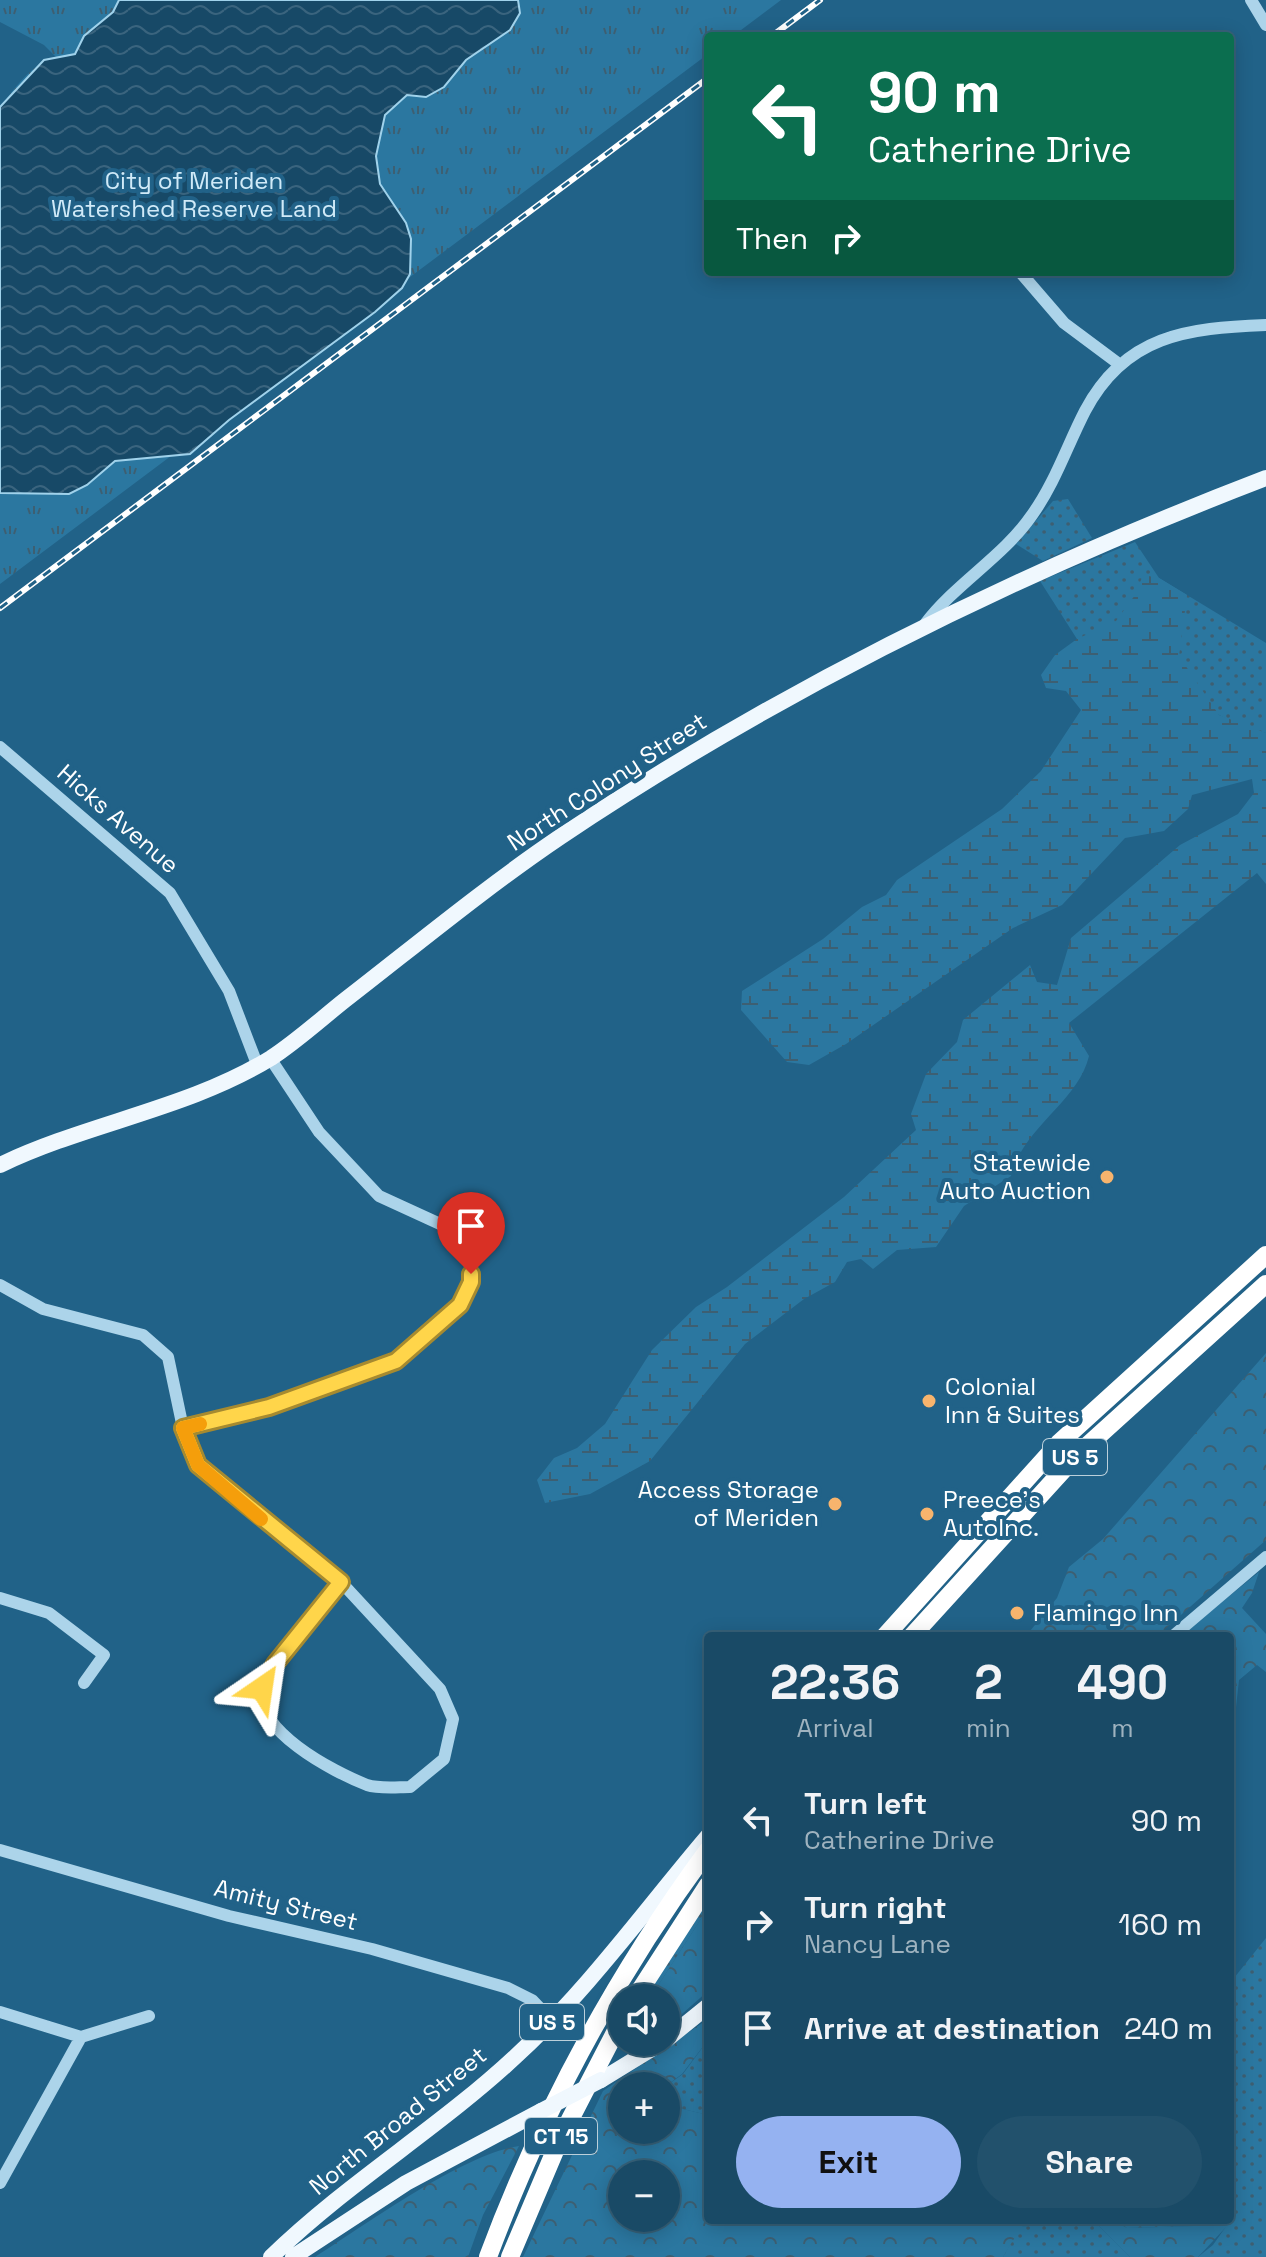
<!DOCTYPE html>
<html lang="en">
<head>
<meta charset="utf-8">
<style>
	body { margin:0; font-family:"Space Grotesk",sans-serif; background:#22516c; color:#f1f3f6; height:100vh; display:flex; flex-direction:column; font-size:30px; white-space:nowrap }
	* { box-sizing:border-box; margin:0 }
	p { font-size:26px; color:#9fb3bf }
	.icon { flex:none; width:44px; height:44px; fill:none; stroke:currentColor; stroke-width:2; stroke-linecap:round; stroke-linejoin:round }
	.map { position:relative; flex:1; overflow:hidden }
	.drawer { position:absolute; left:704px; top:1632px; width:530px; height:592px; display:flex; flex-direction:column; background:#194a66; border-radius:8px; box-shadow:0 4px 20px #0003,0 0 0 2px #37627a }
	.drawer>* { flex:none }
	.hud { position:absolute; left:704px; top:32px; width:530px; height:244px; border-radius:8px; box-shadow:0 4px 20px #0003,0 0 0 2px #37627a; background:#0b6e4f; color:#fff; overflow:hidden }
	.controls { position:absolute; left:608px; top:1984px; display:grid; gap:16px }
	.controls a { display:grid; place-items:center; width:72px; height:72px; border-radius:50%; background:#194a66; box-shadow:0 4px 20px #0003,0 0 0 2px #37627a; font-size:40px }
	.pin { position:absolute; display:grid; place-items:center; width:68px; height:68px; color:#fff; margin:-82px -34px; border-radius:50% 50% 50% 0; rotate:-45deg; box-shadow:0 0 8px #0007 }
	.pin .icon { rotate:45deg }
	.me { position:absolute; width:88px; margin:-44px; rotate:32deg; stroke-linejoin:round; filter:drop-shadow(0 0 6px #0008) }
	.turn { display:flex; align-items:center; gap:28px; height:168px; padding:0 32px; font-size:36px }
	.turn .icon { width:104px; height:104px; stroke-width:2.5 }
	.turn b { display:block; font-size:56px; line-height:68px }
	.then { display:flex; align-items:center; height:76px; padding:0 32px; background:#0003; gap:16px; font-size:30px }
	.eta { display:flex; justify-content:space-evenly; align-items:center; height:136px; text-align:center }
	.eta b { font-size:48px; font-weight:600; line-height:56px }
	.cta { display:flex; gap:16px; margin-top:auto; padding:16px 32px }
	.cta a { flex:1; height:92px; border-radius:48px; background:#95b2f1; color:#111; font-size:32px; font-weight:600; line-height:92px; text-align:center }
	.cta a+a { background:#22516c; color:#f1f3f6 }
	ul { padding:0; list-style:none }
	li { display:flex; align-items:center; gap:24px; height:104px; padding:0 32px }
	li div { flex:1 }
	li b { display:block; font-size:30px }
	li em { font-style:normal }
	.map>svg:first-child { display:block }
	.grass { fill:url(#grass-dots) }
	.forest { fill:url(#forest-crowns); fill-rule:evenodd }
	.wetland { fill:url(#wetland-marsh) }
	.park { fill:url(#park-tufts) }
	.water { fill:url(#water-waves); stroke:#a0d2eb; stroke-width:2 }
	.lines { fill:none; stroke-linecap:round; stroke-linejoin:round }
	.minor { stroke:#acd4ea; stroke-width:12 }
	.major { stroke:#f0f8fe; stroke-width:16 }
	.highway { stroke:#fff; stroke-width:18 }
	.rail-casing { stroke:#fff; stroke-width:6 }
	.rail { stroke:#216288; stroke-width:3; stroke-dasharray:9; stroke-linecap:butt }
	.major-bridge { stroke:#f0f8fe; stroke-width:16 }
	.route-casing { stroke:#a68a30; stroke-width:20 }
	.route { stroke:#ffd54a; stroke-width:14 }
	.slow { stroke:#f59e0b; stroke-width:14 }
	.poi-dot { fill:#f7b46d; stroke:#216288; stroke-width:3 }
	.labels { text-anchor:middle; stroke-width:8; stroke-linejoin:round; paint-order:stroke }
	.shield { fill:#216288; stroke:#bcd0db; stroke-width:2 }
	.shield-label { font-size:22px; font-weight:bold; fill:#fff }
	.park-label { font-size:24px; fill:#d0eaf8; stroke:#216288 }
	.street-label { font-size:24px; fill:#fff; stroke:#216288 }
	.poi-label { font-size:24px; fill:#fff; stroke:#216288; text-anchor:start }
</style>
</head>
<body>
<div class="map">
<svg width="1266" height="2257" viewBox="0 0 1266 2257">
	<defs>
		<pattern id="grass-dots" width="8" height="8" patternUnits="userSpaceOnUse" patternTransform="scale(2)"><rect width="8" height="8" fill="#2b77a0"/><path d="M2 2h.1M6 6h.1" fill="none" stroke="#3d5f72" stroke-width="1.8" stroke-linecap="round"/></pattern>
		<pattern id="forest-crowns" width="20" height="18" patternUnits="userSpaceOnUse" patternTransform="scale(2)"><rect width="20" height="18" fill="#2b77a0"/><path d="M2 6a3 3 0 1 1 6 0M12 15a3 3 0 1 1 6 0" fill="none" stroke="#3d5f72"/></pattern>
		<pattern id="wetland-marsh" width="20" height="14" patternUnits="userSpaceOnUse" patternTransform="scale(2)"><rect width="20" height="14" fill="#2b77a0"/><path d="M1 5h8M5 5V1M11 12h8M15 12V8" fill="none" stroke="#3d5f72"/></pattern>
		<pattern id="park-tufts" width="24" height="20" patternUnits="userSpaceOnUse" patternTransform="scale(2)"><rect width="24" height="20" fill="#2b77a0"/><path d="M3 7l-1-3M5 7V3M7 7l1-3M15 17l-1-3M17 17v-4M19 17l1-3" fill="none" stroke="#3d5f72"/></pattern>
		<pattern id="water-waves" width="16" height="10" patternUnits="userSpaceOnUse" patternTransform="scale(2)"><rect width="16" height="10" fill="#174967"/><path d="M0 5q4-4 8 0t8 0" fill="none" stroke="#3a647e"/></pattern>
	</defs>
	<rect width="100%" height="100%" fill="#216288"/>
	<path class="grass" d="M1068,499L1092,538L1043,561L1016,544L1053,501Z
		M1135,542L1159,578L1266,643V733L1240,726L1077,639L1040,581Z
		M708,1898V1908L650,1998H645Z
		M1266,1938V2257H1198L1213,2245L1227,2225L1127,2228L1112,2220H1230V1983Z
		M708,2040V2115L666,2105V2086L683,2074Z
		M1082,2220H1093L1130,2257H1003L1020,2227Z"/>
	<path class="forest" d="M1266,1353V1540L1157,1636H1026L1057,1598L1069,1567L1103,1539Z
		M1259,1572L1252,1593L1242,1608L1266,1634V1672L1257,1665L1239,1680L1236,1707L1230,1714V1636H1180Z
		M708,1908V1991L666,2028V1998H650Z
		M708,2019V2040L682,2074L666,2086H622V2130H666V2105L708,2115V2220H1082L1021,2227L1003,2257H523L603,2091ZM666,2174V2218H622V2174Z
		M519,2146L483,2215L468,2257H315C365,2225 463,2154 519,2146Z
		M1093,2220H1112L1127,2228L1228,2225L1198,2257H1130Z"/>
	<path class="wetland" d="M1143,575L1159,578L1187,595L1179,656L1219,715L1266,733V884L1257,873L1069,1023L1089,1056C1078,1102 1023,1127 1011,1176L964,1206L936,1247L897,1250L873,1269L861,1259L847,1262L835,1282L804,1299L745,1344L650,1461L590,1494L545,1503L537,1480L554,1458L577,1448L605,1424L652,1350L696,1307L727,1287L844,1197L916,1130L911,1114L926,1074L957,1042L963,1020L1030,965L1037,982L1057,985L1071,938L1180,845L1238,814L1254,793L1252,779L1192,795L1188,809L1164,831L1125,838L1062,905L1013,928L846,1044L809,1065L787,1062L741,1010L742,991L823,939L862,907L886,895L897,880L1002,809L1041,771L1081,710L1066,691L1046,688L1041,675L1055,655L1077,639L1116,621L1135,595Z"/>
	<path class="park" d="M0,0H781L733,36H708V54L0,584V107C15,88 32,63 56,57L44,45L0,22Z"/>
	<path class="water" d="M119,0H518L520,13L510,30L466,60L444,87L426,97L407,95L385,115L376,156L380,184L406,223L411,239L410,274L402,288L375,312L229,420L190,454L115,461L87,485L69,494L0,493V107L44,60L75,54L84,36L113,12Z"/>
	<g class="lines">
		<path class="minor" d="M1251,0L1266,25
			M1020,272L1064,323L1119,364
			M925,624C956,583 1003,557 1032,515C1055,483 1067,446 1085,411C1125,335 1187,328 1266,325
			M0,747L170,893L229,991L257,1064
			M0,1285L43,1309L143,1335L168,1357L183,1428L198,1465L341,1582L440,1689L453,1719L444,1759L410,1787C397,1787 379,1789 367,1785C334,1772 250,1729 263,1686C272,1653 319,1610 341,1582
			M183,1428L269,1407L396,1361L460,1305L471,1282L469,1253L451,1229L379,1196L319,1132L270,1058
			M0,1598L49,1613L104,1655L84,1683
			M1173,1636L1266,1557
			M0,1850L229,1916L372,1949L508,1988L532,2000L552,2021
			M0,2012L81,2037L149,2016
			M0,2183L81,2037"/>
		<path class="major" d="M0,1165C87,1123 188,1109 271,1058C297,1041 321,1019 345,1000C416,945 486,887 560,837C781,689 1018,573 1266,478
			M666,2040L708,2006
			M601,2080L663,2042
			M271,2257C347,2183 439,2128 516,2056C588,1990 645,1910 708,1836
			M293,2257L406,2183L541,2111"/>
		<path class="highway" d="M885,1636L1059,1443L1266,1255
			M912,1636L1076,1456L1266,1284
			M635,1998L708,1885
			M488,2257C542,2112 616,1975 708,1850
			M510,2257L560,2139L622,2019"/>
		<defs>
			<path id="rail" d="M772,36L820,0
				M0,608L708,78"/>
		</defs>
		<use href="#rail" class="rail-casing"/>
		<use href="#rail" class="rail"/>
		<path class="major-bridge" d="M541,2111L601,2080"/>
	</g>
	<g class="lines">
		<defs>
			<path id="route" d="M262,1688L275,1664L341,1582L198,1465L183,1428L269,1407L396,1361L460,1305L471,1282V1274"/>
		</defs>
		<use href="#route" class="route-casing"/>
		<use href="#route" class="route"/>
		<path class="slow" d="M200,1424L183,1428L198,1465L261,1519"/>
	</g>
	<g class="poi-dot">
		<circle cx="1107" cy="1177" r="8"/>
		<circle cx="929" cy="1401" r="8"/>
		<circle cx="835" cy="1504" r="8"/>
		<circle cx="927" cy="1514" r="8"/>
		<circle cx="1017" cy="1613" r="8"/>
	</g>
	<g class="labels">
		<g class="shield">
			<rect x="1043" y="1439" width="64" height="36" rx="6"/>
			<rect x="520" y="2004" width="64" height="36" rx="6"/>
			<rect x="525" y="2118" width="72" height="36" rx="6"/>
		</g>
		<g class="shield-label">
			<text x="1075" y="1465">US 5</text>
			<text x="552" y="2030">US 5</text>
			<text x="561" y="2144">CT 15</text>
		</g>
		<g class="park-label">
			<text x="194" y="189">City of Meriden<tspan x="194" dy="28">Watershed Reserve Land</tspan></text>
		</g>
		<g class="street-label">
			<text transform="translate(607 782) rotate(-33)" y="8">North Colony Street</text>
			<text transform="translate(118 819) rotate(41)" y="8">Hicks Avenue</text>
			<text transform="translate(286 1905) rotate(14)" y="8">Amity Street</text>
			<text transform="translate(398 2121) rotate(-39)" y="8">North Broad Street</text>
		</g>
		<g class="poi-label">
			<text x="1091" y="1171" text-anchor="end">Statewide<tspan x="1091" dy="28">Auto Auction</tspan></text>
			<text x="945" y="1395">Colonial<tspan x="945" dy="28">Inn &amp; Suites</tspan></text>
			<text x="819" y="1498" text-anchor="end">Access Storage<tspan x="819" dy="28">of Meriden</tspan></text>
			<text x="943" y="1508">Preece's<tspan x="943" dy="28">AutoInc.</tspan></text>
			<text x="1033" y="1621">Flamingo Inn</text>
		</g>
	</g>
</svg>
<div class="controls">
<a><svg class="icon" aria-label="sound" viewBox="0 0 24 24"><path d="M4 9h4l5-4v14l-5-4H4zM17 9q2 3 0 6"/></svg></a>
<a>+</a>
<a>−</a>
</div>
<div class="pin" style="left:471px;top:1274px;background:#d93025"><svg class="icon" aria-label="arrive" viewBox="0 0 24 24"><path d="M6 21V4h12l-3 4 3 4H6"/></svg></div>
<svg class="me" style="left:262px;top:1688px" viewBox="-20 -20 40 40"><path d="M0-17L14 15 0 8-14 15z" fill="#ffd54a" stroke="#fff" stroke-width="4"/></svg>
<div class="hud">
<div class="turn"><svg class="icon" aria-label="left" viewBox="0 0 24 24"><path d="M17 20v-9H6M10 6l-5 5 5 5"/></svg><div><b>90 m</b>Catherine Drive</div></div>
<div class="then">Then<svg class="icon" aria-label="right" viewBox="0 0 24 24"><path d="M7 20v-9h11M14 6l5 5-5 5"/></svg></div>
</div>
<section class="drawer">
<div class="eta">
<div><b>22:36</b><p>Arrival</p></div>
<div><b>2</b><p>min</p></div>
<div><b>490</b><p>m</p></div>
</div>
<ul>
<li><svg class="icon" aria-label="left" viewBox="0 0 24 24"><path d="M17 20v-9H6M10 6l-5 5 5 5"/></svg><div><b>Turn left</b><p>Catherine Drive</p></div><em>90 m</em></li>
<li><svg class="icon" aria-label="right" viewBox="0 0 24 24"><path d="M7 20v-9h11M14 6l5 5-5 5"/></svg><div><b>Turn right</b><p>Nancy Lane</p></div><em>160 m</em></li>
<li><svg class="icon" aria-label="arrive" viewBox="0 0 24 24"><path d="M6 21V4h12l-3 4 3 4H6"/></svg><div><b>Arrive at destination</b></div><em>240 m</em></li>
</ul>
<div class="cta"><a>Exit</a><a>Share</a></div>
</section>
</div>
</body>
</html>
